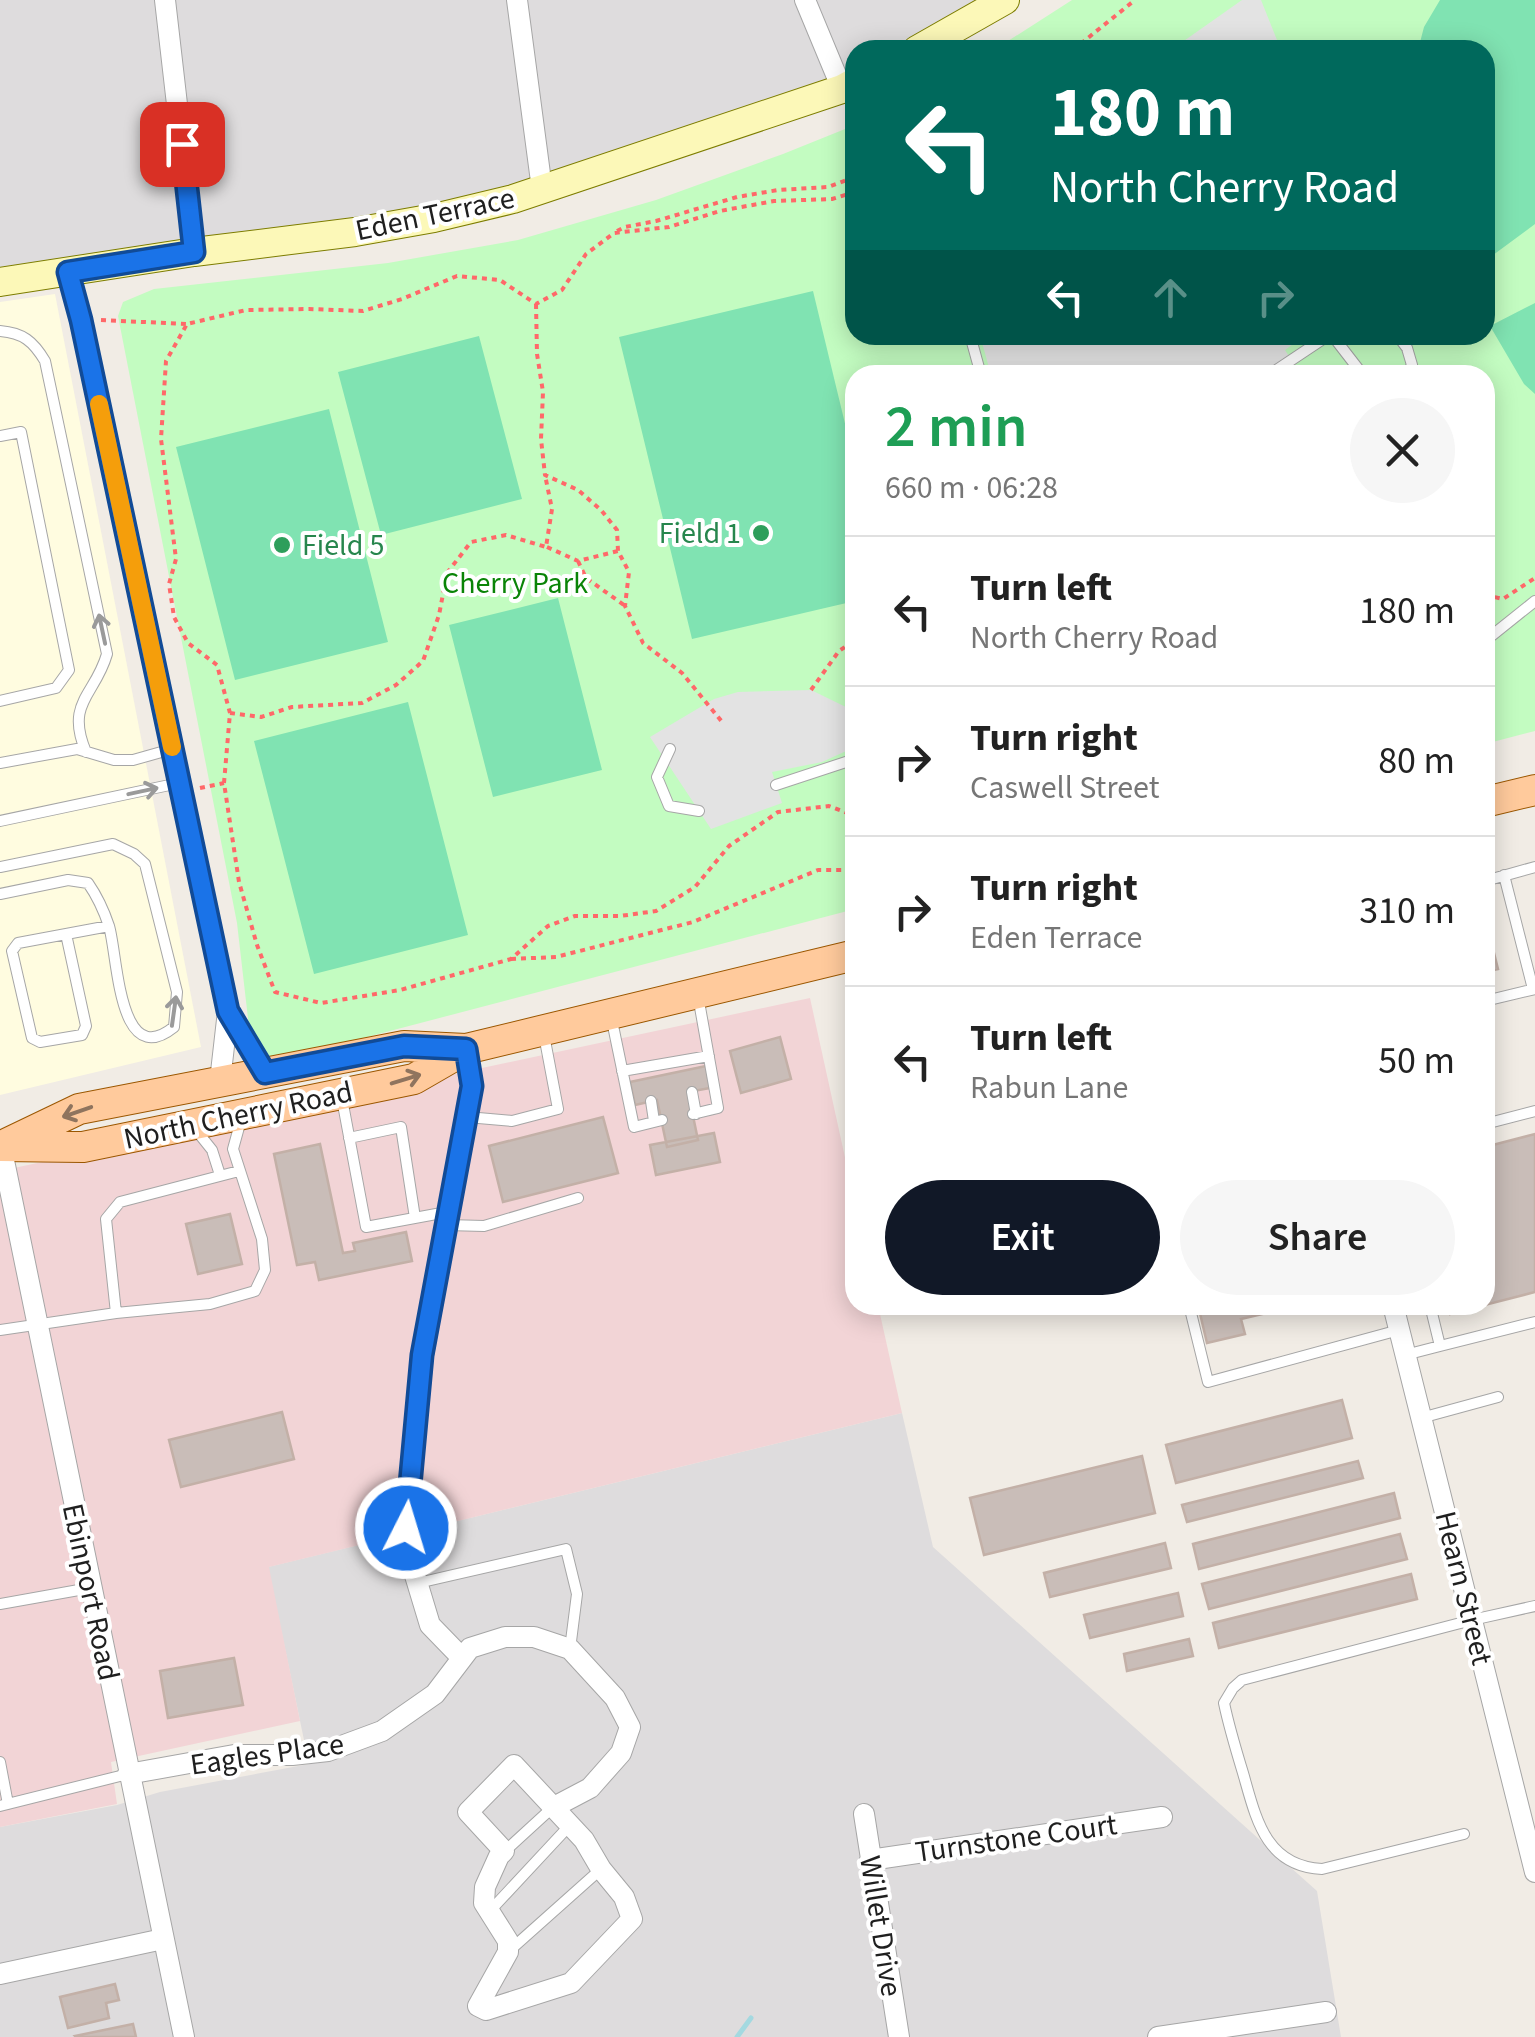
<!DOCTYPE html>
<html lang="en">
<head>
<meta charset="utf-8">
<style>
	body { margin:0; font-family:"Source Sans 3",sans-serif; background:#f6f6f6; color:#222; height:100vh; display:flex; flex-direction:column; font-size:38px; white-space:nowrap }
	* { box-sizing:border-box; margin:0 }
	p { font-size:32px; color:#767676 }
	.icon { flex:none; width:55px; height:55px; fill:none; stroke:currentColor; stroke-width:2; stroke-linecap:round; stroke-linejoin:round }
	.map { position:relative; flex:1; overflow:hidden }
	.drawer { position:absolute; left:845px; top:365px; width:650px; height:950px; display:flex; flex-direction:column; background:#fff; border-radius:30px; box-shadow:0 5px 25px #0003 }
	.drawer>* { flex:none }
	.guide { position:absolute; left:845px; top:40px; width:650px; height:305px; border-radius:30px; box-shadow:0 5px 25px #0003; background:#00695c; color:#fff; overflow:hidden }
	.pin { position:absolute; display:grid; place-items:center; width:85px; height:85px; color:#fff; margin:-42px; border-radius:20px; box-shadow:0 5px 15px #0006 }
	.me { position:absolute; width:110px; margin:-55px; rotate:5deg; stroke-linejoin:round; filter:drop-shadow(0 0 8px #0008) }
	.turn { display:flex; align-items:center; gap:35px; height:210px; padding:0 40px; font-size:45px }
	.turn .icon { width:130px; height:130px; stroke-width:2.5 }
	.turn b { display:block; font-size:70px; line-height:85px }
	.lanes { display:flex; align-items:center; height:95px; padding:0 40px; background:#0003; justify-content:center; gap:50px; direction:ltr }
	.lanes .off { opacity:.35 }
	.round { display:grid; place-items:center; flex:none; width:105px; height:105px; border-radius:52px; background:#f6f6f6 }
	.summary { display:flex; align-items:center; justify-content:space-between; height:170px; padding:0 40px }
	h1 { font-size:60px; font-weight:600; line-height:75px; color:#1e9e55 }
	.action { display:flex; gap:20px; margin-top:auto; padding:20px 40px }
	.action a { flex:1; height:115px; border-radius:60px; background:#111827; color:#fff; font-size:40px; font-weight:600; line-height:115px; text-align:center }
	.action a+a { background:#f6f6f6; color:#222 }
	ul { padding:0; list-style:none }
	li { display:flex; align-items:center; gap:30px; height:150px; padding:0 40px; border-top:2px solid #e0e0e0 }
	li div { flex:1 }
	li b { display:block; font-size:38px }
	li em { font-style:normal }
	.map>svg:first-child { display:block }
	.residential { fill:#dedcdd }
	.commercial { fill:#f2d4d6 }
	.education { fill:#fffce0 }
	.park { fill:#c3fcc1 }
	.pitch { fill:#80e3b2 }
	.parking { fill:#e3e3e3 }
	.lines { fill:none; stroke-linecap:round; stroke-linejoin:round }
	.stream { stroke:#a4d9e0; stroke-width:5 }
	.building { fill:#c9bdb8; stroke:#c3b0a7; stroke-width:2.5 }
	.lane-casing { stroke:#a6a6a6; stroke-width:12 }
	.street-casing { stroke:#a6a6a6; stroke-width:22 }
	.secondary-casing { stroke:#7d7d00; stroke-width:30 }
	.primary-casing { stroke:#9b5700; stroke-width:32 }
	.path { stroke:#ff6869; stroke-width:4; stroke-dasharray:5 5; stroke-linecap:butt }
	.lane { stroke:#fff; stroke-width:10 }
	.street { stroke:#fff; stroke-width:20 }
	.secondary { stroke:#fcf8b8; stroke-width:28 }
	.primary { stroke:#ffca9c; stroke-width:30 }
	.oneway { stroke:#9a9a9a }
	.oneway2 { stroke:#8f745e }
	.route-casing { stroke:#114b97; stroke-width:25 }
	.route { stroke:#1a73e8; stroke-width:18 }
	.slow { stroke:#f59e0b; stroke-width:18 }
	.leisure-dot { fill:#2e9e5b; stroke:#fff; stroke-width:4 }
	.labels { text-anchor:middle; stroke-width:8; stroke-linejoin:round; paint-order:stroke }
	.street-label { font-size:30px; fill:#1f1f1f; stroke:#fff }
	.leisure-label { font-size:30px; fill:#27864d; stroke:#fff; text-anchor:end }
	.park-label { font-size:30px; fill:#0a8407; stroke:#fff }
</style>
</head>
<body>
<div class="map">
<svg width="1535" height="2037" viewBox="0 0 1535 2037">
	<rect width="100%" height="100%" fill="#f1ece5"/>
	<path class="residential" d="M0,0H988L896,50H855V71L511,187L429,208L0,267Z
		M902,1413L933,1547L1317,1891L1341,2037H0V1827L117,1805L160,1792L309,1764L268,1567Z"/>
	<path class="commercial" d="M810,998L855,1203V1305H878L902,1413L269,1567L300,1721L111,1762L117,1804L0,1827V1171Z"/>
	<path class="education" d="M55,294L201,1047L0,1095V302Z"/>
	<path class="park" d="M1072,0H1535V731L1485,744V375H855V909L287,1058L277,1059L264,1054L249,1027L237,923L118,316L123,302L154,289L388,263L518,240L656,200L783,154L855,125V335H1485V50H994Z"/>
	<path class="pitch" d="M1440,0H1535V224L1485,261V50H1418L1424,27Z
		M813,291L855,465V601L692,639L619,337Z
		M1535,303V394L1524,384L1490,326Z
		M479,336L522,499L381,535L338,372Z
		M329,409L388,642L235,680L176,447Z
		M558,598L602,770L493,797L449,625Z
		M408,702L468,935L314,974L254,741Z"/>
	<path class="parking" d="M1242,0H1261L1281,50H1171Z
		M980,335H1305L1285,350L1301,375H991Z
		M811,690L850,709L855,716V747L822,762L772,772L782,803L711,829L650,737L714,699L738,692Z"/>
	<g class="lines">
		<path class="stream" d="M737,2037L751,2018"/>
	</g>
	<path class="building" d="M1485,917L1498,969L1485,972Z
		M780,1037L791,1079L741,1093L730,1051Z
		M706,1066L710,1088L688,1092L698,1140L667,1147L657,1100L635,1105L630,1082Z
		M603,1117L618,1173L503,1202L489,1146Z
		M714,1133L720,1162L656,1175L650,1145Z
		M1535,1134V1292L1485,1305V1147Z
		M320,1144L343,1253L355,1251L353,1243L406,1232L412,1261L319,1280L315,1262L297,1265L274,1154Z
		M230,1214L242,1264L198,1274L186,1224Z
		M1198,1305H1301L1241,1319L1245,1334L1207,1343Z
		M1448,1305H1485L1450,1314Z
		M1342,1400L1352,1438L1176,1483L1166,1445Z
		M282,1412L294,1459L181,1487L169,1440Z
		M1142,1456L1155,1513L984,1555L970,1498Z
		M1358,1461L1363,1478L1187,1522L1182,1505Z
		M1394,1493L1400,1518L1199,1569L1193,1544Z
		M1400,1534L1407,1559L1209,1609L1202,1584Z
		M1165,1543L1171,1568L1050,1597L1044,1573Z
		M1411,1574L1417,1599L1219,1648L1213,1623Z
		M1178,1593L1183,1616L1090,1638L1084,1615Z
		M1189,1639L1193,1656L1127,1671L1124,1654Z
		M234,1658L243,1705L168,1718L160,1671Z
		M115,1984L119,2000L106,2003L109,2018L68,2028L60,1997Z
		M133,2024L136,2037H76L75,2036Z"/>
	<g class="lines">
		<defs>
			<path id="lane" d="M0,331C23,333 33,341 45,361L107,654C95,696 65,702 86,752
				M970,335L981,375
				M1332,335L1363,375
				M1397,335L1407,348L1412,365L1406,375
				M1275,371L1329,335
				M0,436L21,432L69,670L56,688L0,701
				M1485,641L1535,601
				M670,749L657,777L669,806L699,811
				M0,763L77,749L114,760H133L172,749
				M776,785L855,759
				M0,821L179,783
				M0,867L113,844L134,854L145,864L177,992L174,1027C118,1072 118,956 109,926C104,911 97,896 88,883L68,880L0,894
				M1504,875L1533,989
				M1485,881L1535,867
				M66,934L86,1026L82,1035L40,1042L32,1038L12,951L18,943L109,926
				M1485,1001L1535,989
				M611,1016L634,1127L662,1120
				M622,1071L709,1056
				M692,1092L696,1114
				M342,1099L366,1227L447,1212
				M651,1101L654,1121
				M693,1114L718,1108L698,996
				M467,1117L512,1121L558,1109L544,1035
				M1485,1124L1535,1111
				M196,1130L212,1150L220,1175
				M349,1138L401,1127L415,1218
				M447,1225L484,1226L578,1198
				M1189,1305L1208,1382L1399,1330
				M1430,1305L1440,1346L1535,1322
				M116,1313L210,1304L255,1291L265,1270L262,1239L233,1149L241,1120
				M0,1330L116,1313L106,1219L120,1202L239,1171
				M1405,1355L1440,1346
				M1421,1418L1498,1397
				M418,1583L566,1549L577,1594L570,1649
				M0,1604L90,1588
				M0,1762L8,1804
				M0,1806L128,1774
				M1464,1834L1322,1869C1265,1866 1256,1818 1243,1773C1236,1750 1229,1727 1224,1703L1233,1688L1242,1680L1472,1620L1535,1606
				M505,1851L552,1808
				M489,1912L570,1825
				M509,1951L601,1869"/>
			<path id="street" d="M165,0L194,252
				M517,0L542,189
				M805,0L842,89
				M68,272L81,320L228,1011L220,1081
				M228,1011L265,1073
				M1,1146L184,2037
				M1393,1305L1535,1872
				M462,1658L430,1625L414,1572L406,1529L423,1355L472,1085L466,1049
				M514,1765L584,1840L601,1869L624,1897L632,1919L571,1983L486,2010L478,2006L508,1952V1941L484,1903L485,1887L499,1856L504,1851L468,1812Z
				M128,1774L234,1755H292L328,1751L382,1731L435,1694L470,1648L505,1637H534L570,1649L615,1698L630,1727L621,1753L590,1788L552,1808
				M864,1814L899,2037
				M870,1860L1162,1817
				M0,1974L163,1939
				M1158,2037L1326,2012"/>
			<path id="secondary" d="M917,50L1005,0
				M0,282L194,252L355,232L434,218L513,199L842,89L855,82"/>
			<path id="primary" d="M1485,802L1535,790
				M8,1143L79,1109L404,1046L466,1049
				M0,1146L83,1147L414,1079L466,1049L855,955"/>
		</defs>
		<use href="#lane" class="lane-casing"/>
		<use href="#street" class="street-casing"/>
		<use href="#secondary" class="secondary-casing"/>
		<use href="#primary" class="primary-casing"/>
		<path class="path" d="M1073,50L1135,0
			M855,192L832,199L774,201L720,211L669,227L614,233L586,254L562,290L536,304L500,280L457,276L402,299L363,311L309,309L246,310L187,324L166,361L161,439L176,559L169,584L174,617L188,643L217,665L230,713L224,783L239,882L257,945L275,992L321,1003L400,990L511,959L548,926L575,916H620L656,911L695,887L729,846L778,812L829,806L855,816
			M617,231L625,227L656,221L737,197L778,190L828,187L855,177
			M536,304L537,354L543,392L541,439L545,475L578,490L601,510L617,530L618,551L629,572L625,606L643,643L682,673L723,723
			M101,320L186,324
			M547,547L578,561L618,551
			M578,561L586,578L624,605
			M1485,595L1503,599L1535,578
			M811,690L839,651L855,640
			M230,713L261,717L292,707L362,703L396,685L423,661L439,615L447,573L471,542L506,535L546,547L552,509L545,475
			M200,788L224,783
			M511,959L556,957L693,922L818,870H855"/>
		<use href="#lane" class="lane"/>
		<use href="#street" class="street"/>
		<use href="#secondary" class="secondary"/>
		<use href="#primary" class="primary"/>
	</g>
	<defs><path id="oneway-shaft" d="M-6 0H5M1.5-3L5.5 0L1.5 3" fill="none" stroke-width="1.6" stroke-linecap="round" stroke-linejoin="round" transform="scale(2.5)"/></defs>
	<g class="oneway">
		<use href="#oneway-shaft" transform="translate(102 629) rotate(-102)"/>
		<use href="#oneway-shaft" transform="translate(143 791) rotate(-12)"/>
		<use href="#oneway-shaft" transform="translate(174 1011) rotate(-82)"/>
	</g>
	<g class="oneway2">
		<use href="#oneway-shaft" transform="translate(406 1079) rotate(-17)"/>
		<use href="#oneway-shaft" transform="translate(77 1112) rotate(161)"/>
	</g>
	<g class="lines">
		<defs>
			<path id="route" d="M182,144L194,252L68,272L81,320L228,1011L265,1073L404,1046L466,1049L472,1086L422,1355L406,1528"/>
		</defs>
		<use href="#route" class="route-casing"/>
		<use href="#route" class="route"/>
		<path class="slow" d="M99,404L172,747"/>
	</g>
	<g class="leisure-dot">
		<circle cx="761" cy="533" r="10"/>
		<circle cx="282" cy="545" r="10"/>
	</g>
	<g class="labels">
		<g class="street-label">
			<text transform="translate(435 214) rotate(-12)" y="10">Eden Terrace</text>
			<text transform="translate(238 1115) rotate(-12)" y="10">North Cherry Road</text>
			<text transform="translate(1464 1588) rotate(76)" y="10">Hearn Street</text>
			<text transform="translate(91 1592) rotate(78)" y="10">Ebinport Road</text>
			<text transform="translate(267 1754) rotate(-8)" y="10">Eagles Place</text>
			<text transform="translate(1016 1838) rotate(-8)" y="10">Turnstone Court</text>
			<text transform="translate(881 1926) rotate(81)" y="10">Willet Drive</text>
		</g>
		<g class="leisure-label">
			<text x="741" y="543">Field 1</text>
			<text x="302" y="555" text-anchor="start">Field 5</text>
		</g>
		<g class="park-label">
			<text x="515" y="593">Cherry Park</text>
		</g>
	</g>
</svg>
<div class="pin" style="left:182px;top:144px;background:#d93025"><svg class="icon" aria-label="arrive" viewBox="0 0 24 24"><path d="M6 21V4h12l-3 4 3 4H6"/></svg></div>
<svg class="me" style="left:406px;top:1528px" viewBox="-20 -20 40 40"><circle r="17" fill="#1a73e8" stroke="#fff" stroke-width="3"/><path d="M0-11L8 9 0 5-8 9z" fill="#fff"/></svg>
<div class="guide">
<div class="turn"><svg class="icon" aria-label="left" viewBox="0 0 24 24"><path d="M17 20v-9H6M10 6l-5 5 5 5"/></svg><div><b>180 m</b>North Cherry Road</div></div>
<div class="lanes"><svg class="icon" aria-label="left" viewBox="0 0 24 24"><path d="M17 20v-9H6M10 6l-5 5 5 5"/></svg><svg class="icon off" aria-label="ahead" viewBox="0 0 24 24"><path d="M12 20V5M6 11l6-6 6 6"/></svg><svg class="icon off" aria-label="right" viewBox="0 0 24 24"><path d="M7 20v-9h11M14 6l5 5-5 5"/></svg></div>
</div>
<section class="drawer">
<div class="summary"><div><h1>2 min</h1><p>660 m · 06:28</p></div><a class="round"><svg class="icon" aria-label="close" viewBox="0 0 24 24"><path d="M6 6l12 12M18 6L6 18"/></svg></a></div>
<ul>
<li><svg class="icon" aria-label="left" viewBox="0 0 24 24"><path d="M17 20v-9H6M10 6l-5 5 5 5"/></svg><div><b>Turn left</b><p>North Cherry Road</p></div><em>180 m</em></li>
<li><svg class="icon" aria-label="right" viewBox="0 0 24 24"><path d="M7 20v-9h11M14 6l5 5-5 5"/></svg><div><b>Turn right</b><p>Caswell Street</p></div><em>80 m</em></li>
<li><svg class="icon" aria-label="right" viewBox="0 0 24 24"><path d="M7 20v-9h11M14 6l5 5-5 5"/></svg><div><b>Turn right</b><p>Eden Terrace</p></div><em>310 m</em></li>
<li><svg class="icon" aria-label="left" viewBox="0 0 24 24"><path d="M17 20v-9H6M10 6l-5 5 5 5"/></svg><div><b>Turn left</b><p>Rabun Lane</p></div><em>50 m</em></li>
</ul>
<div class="action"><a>Exit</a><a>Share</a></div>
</section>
</div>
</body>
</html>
